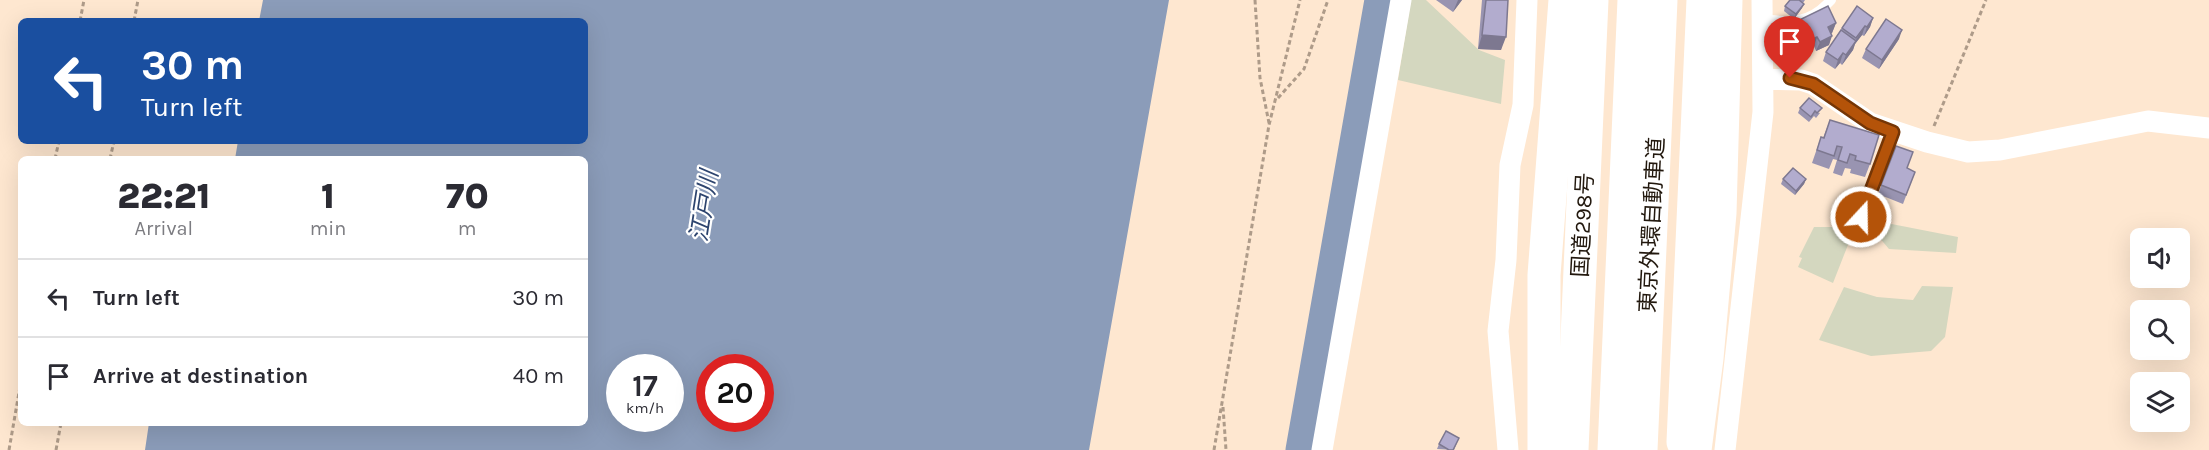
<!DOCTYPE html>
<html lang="en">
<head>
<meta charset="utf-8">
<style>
	body { margin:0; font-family:Karla,"Noto Sans JP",sans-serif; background:#f7f7f7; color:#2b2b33; height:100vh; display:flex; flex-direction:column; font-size:22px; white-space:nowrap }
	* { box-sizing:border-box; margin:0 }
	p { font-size:20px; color:#7c7c81 }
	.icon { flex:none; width:33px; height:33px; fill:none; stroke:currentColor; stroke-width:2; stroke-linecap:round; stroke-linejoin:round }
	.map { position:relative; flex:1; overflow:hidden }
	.drawer { position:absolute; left:18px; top:156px; width:570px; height:270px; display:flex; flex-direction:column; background:#fff; border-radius:9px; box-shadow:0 6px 24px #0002 }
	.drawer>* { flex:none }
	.hud { position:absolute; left:18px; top:18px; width:570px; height:126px; border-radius:9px; box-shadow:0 6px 24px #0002; background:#1a4fa0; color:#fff; overflow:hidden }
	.buttons { position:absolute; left:2130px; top:228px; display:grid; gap:12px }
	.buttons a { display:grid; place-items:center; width:60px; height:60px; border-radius:9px; background:#fff; box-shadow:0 6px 24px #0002; font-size:30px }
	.speed { position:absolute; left:606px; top:354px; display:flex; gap:12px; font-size:30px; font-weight:700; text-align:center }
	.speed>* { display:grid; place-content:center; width:78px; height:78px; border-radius:50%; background:#fff; box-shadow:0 6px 24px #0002; line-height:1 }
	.speed small { font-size:15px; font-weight:400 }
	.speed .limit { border:9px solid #d22; background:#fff; color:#111 }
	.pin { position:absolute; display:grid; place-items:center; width:51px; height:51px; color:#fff; margin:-62px -26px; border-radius:50% 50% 50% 0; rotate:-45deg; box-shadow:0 0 6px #0007 }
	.pin .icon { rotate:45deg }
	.me { position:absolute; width:66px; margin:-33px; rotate:21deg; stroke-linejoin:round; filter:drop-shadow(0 0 4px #0008) }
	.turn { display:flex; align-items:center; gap:21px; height:126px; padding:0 24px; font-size:27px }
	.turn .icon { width:78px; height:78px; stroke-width:2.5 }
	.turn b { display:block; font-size:42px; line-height:51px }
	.eta { display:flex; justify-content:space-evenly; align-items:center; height:102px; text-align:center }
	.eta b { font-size:36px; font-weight:800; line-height:42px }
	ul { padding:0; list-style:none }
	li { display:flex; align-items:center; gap:18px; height:78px; padding:0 24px; border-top:2px solid #e1e1e2 }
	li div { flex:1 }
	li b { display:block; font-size:22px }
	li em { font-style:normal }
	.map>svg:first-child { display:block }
	.green { fill:#d4d7bf }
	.water { fill:#8b9cb9; fill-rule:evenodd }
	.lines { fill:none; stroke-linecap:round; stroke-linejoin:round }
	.river { stroke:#8b9cb9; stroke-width:33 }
	.path { stroke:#ae9b89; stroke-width:3; stroke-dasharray:4.5 3; stroke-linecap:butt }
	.service { stroke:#fff; stroke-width:10 }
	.minor { stroke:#fff; stroke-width:21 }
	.trunk { stroke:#fff; stroke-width:33 }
	.motorway { stroke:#fff; stroke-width:33 }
	.wall { fill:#9994b1 }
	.shaded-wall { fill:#7d7890 }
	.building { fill:#b2acce; stroke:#7d7890; stroke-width:1.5 }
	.route-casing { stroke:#753606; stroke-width:15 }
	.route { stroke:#b45309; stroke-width:10 }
	.labels { text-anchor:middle; stroke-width:4.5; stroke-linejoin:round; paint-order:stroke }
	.street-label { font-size:22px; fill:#22180e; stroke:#fff }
	.water-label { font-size:24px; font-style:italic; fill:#2d446e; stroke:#fff }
</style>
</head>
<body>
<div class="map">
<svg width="2209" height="450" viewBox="0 0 2209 450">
	<rect width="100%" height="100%" fill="#fee7d0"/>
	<path class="green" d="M1411,0H1426L1479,50L1505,60L1501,104L1398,80Z
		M1866,219L1958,237L1956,253L1889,249L1878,236L1862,233Z
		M1814,227H1855L1833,283L1798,267L1802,258L1799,257Z
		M1922,286L1953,287L1945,337L1931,351L1871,356L1819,340L1844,287L1877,297L1913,300Z"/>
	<path class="water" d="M263,0H1169L1089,450H145L149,423H585V159H235L238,141H585V21H259ZM620,368H670V418H620ZM710,368H760V418H710Z"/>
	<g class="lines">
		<path class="river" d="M1302,450L1381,0"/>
		<path class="path" d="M1255,0L1260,78L1269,123
			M80,21L84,0
			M134,21L138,0
			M1278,98L1304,69L1328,0
			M1934,126L1986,0
			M55,159L59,141
			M110,159L114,141
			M1223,407L1226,450
			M9,450L21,381
			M56,450L61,423
			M1214,450L1269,125L1300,0"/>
		<path class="service" d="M1762,19C1791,23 1810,24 1831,0
			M1861,217L1893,132"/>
		<path class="minor" d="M1763,79L1801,80L1813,84L1870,123L1927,142L1968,152L2000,150L2148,121L2209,128
			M1322,450L1401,0
			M1508,450L1498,331L1506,260L1510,165L1523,105L1527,0
			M1725,450L1763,112L1762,0"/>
		<path class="trunk" d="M1683,442L1703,0
			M1572,450L1592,0"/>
		<path class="motorway" d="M1544,450V275L1565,0
			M1614,450L1634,0
			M1641,450L1661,0
			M1695,450L1707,358L1720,213L1726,0"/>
	</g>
	<path class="wall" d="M1436,0H1462L1453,12Z
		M1482,0H1508L1501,50L1478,49Z
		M1790,0H1805L1803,3L1802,8L1794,19L1784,11L1785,6Z
		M1873,18L1870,27L1864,36L1862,35L1855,44L1853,50L1842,65L1840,63L1835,69L1823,61L1826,52L1842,28Z
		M1836,23L1832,33H1831L1829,45L1816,51L1814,46L1807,50L1805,46L1794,52L1785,34L1789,25Z
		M1899,39L1879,69L1862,58L1866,49Z
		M1800,108L1820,113L1816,118L1814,116L1809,122L1798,113Z
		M1830,120L1870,164L1865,177L1850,173L1851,169L1845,168L1842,176L1833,173L1837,160L1833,159L1829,169L1812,163L1821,137L1823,138Z
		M1896,146L1907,168L1915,172L1903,204L1878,194Z
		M1783,179H1806L1804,184L1795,195L1781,184Z
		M1459,438L1454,450L1437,449L1439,444Z"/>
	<path class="shaded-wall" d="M1458,0H1462L1453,12Z
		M1804,4L1802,8L1794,19L1796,14Z
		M1873,18L1870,27L1864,36L1867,27Z
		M1836,23L1832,33L1825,36L1828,27Z
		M1865,26L1862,35L1855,44L1853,50L1842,65L1846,55Z
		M1902,30L1899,39L1879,69L1882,60Z
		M1482,35L1506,37L1501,50L1478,49Z
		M1832,36L1829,45L1816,51L1820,42Z
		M1809,37L1805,46L1794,52L1797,42Z
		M1817,37L1814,46L1807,50L1810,40Z
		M1843,53L1840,63L1835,69L1838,60Z
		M1806,179L1804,184L1795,195L1796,191Z"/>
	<path class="building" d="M1486,0H1508L1506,37L1482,35Z
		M1790,0H1799L1804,4L1796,14L1785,6Z
		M1828,6L1836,23L1828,27L1832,36L1820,42L1817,37L1810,40L1809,37L1797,42L1789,25Z
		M1857,6L1873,18L1867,27L1865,26L1856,38L1842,28Z
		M1886,19L1902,30L1882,60L1866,49Z
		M1841,30L1856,41L1846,55L1843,53L1838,60L1826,52Z
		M1809,98L1822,108L1817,113L1815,111L1811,117L1800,108Z
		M1830,120L1879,135L1870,164L1855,160L1856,156L1850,154L1847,163L1838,160L1842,147L1837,146L1834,156L1817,150L1821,137L1824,138Z
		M1896,146L1913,152L1907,168L1915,172L1906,195L1881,185Z
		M1793,168L1806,179L1796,191L1783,179Z
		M1446,431L1459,438L1453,450H1449L1439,444Z"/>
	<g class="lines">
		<defs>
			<path id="route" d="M1790,78L1813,84L1870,123L1893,132L1861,217"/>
		</defs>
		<use href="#route" class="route-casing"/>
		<use href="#route" class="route"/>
	</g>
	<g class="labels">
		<g class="street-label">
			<text transform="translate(1582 225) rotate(-87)" y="8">国道298号</text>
			<text transform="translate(1651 225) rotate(-87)" y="8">東京外環自動車道</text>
		</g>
		<g class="water-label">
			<text transform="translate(704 206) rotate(-81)" y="8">江戸川</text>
		</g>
	</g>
</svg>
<div class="buttons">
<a><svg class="icon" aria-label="sound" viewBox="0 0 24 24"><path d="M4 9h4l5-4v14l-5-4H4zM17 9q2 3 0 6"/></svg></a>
<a><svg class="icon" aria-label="search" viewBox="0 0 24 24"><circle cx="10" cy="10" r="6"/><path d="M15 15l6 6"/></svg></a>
<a><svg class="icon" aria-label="layers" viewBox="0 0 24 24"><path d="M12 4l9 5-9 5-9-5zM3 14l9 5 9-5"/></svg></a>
</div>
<div class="speed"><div>17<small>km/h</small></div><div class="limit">20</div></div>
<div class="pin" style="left:1790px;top:78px;background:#d93025"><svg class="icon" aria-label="arrive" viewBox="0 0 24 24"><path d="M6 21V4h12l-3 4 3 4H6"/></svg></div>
<svg class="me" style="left:1861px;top:217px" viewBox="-20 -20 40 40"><circle r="17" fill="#b45309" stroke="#fff" stroke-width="3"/><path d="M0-11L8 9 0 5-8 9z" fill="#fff"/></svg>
<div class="hud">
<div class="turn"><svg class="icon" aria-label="left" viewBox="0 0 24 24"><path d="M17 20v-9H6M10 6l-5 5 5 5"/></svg><div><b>30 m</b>Turn left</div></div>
</div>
<section class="drawer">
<div class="eta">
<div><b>22:21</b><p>Arrival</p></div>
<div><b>1</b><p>min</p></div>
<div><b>70</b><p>m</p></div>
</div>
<ul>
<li><svg class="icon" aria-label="left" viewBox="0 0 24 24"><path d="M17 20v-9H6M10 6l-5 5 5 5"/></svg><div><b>Turn left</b></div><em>30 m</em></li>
<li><svg class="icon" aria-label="arrive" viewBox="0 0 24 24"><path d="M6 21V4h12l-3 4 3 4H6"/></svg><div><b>Arrive at destination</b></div><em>40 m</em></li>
</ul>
</section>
</div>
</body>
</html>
